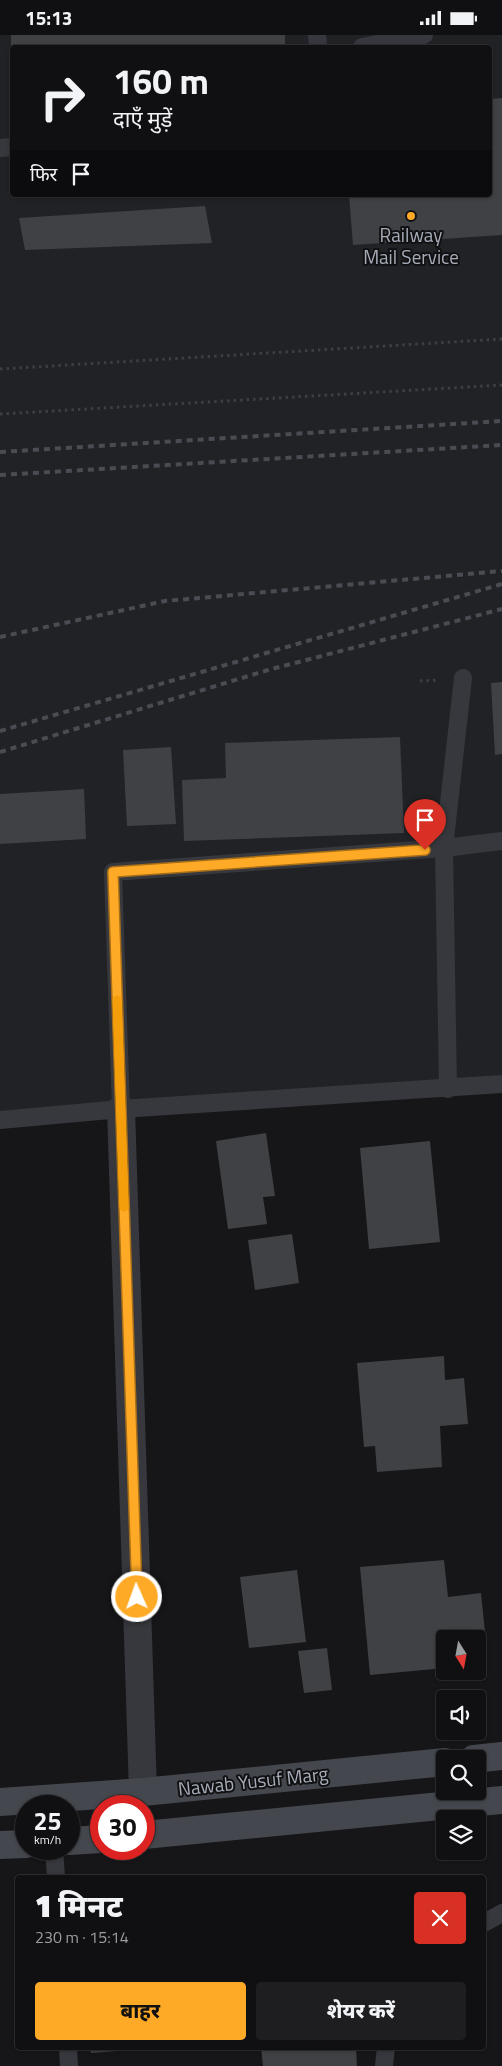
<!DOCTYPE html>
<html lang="hi">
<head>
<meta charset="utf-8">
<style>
	body { margin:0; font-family:"Titillium Web","Noto Sans Devanagari",sans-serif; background:#1e1e20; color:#f1f3f6; height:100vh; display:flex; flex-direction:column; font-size:19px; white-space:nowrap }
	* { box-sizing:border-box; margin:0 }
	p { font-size:16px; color:#9c9d9f }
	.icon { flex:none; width:28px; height:28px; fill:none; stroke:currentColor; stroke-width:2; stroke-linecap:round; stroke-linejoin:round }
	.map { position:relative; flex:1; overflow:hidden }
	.panel { position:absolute; left:15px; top:1840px; width:471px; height:175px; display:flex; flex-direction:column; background:#101012; border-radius:5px; box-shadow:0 1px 4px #0004,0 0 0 1px #303032 }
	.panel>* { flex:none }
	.hud { position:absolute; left:10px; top:10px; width:482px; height:152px; border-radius:5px; box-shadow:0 1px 4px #0004,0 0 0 1px #303032; background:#101012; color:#f1f3f6; overflow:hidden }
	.needle { width:32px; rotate:169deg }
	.fabs { position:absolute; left:436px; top:1595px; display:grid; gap:10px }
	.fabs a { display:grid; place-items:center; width:50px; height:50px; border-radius:5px; background:#101012; box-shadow:0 1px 4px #0004,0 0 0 1px #303032; font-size:25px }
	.speed { position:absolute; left:15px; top:1760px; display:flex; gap:10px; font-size:25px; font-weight:700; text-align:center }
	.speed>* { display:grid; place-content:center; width:65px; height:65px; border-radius:50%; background:#101012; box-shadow:0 1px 4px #0004,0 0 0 1px #303032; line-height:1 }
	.speed small { font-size:12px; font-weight:400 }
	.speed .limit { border:8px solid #d22; background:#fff; color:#111 }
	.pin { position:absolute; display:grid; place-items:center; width:42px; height:42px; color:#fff; margin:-51px -21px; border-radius:50% 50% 50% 0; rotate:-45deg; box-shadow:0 0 5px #0007 }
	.pin .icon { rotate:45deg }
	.me { position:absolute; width:55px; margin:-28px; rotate:358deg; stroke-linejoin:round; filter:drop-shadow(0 0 4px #0008) }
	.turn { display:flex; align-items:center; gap:18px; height:105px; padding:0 20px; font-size:22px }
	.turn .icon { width:65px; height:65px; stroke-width:2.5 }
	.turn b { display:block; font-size:35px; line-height:42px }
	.then { display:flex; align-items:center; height:48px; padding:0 20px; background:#0003; gap:10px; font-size:19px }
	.round { display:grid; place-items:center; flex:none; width:52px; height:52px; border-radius:5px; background:#1e1e20 }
	.headline { display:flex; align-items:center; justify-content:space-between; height:85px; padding:0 20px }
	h1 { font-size:30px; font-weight:800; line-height:38px }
	.primary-button { display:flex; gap:10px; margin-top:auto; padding:10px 20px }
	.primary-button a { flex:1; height:58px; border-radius:5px; background:#ffaa26; color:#111; font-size:20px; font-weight:800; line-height:58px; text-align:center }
	.primary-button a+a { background:#1e1e20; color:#f1f3f6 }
	.status { display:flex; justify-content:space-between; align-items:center; height:35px; padding:0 25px; background:#101012; direction:ltr }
	.status svg { height:14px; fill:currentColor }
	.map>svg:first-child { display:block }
	.built { fill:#212225; fill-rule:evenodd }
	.building { fill:#3f4145 }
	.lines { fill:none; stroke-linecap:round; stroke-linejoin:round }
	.path { stroke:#3c3f44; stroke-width:3; stroke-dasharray:2.5 4; stroke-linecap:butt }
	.lane { stroke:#36383d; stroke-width:18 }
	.street { stroke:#36383d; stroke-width:28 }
	.secondary { stroke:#44474d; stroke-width:28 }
	.rail { stroke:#494c52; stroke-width:4; stroke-dasharray:6 5; stroke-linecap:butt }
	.route-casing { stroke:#a66e19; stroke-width:12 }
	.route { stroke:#ffaa26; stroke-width:9 }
	.slow { stroke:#f59e0b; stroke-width:9 }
	.poi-dot { fill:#ffaa26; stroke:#111113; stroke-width:2 }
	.labels { text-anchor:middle; stroke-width:4; stroke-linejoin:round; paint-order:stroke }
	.poi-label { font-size:19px; fill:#a6adb9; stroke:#111113 }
	.street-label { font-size:19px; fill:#a6adb9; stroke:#111113 }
</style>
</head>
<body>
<div class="status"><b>15:13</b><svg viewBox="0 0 49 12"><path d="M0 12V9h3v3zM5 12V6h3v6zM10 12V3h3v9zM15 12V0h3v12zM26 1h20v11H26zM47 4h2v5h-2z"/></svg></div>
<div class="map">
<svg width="502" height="2031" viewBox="0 0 502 2031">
	<rect width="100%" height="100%" fill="#161618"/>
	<path class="built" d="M0,0H502V1048L0,1078ZM12,12H490V160H12Z"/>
	<path class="building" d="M11,0H285V12H11Z
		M502,63V200L353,210L349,160H490V64Z
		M205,171L212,208L25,215L19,183Z
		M502,647V719L495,720L491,648Z
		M400,702L404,798L184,806L182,745L226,743L225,708Z
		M171,712L176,789L127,791L123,715Z
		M84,754L86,804L0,809V759Z
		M266,1098L275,1161L263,1162L267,1189L228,1194L216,1106Z
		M430,1106L440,1207L369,1214L360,1113Z
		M292,1199L299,1248L255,1255L248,1205Z
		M444,1321L445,1345L464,1343L468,1389L440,1391L442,1432L377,1437L375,1411L364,1412L357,1328Z
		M444,1525L448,1562L481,1558L485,1597L451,1600V1604H445V1633L370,1640L360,1532Z
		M297,1535L306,1607L249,1613L240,1542Z
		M327,1613L332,1655L304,1658L298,1616Z
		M90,2012H145V2014L91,2018Z
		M261,2012H356L357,2031H263Z"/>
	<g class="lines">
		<path class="path" d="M0,334L502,304
			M0,379L502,350
			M420,646L439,645"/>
		<path class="lane" d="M317,0L318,12
			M362,12L424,0
			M0,113L12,112
			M448,1054L444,813L463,643
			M121,1074L113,837L444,813L502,806
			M0,1085L121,1074L502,1049
			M54,1814L56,1842
			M484,1888L502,1878
			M68,2012L69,2031
			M384,2031L386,2012"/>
		<path class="street" d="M121,1074L143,1757"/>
		<path class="secondary" d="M474,1724L502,1721
			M0,1767L143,1757L445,1727
			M144,1800L502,1765
			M69,1806L101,1804
			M0,1810L26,1809"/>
		<path class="rail" d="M0,417L502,386
			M0,440L502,410
			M0,602L165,566L502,536
			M0,696L502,549
			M0,717L268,635L502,574"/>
	</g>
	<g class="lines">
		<defs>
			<path id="route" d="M137,1562L113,837L425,815"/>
		</defs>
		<use href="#route" class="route-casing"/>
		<use href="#route" class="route"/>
		<path class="slow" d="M117,965L124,1172"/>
	</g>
	<circle class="poi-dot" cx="411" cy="181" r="5"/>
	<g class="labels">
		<g class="poi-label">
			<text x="411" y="207">Railway<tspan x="411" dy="22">Mail Service</tspan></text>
		</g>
		<g class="street-label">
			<text transform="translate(253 1746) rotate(-6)" y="7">Nawab Yusuf Marg</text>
		</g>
	</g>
</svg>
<div class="fabs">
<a><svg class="needle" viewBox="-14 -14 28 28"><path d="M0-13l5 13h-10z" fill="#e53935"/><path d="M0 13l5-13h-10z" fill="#9c9d9f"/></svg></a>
<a><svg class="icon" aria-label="sound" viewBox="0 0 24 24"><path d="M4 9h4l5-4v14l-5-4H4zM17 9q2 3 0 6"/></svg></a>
<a><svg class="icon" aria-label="search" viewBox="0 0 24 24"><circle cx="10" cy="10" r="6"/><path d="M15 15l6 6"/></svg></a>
<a><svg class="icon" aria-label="layers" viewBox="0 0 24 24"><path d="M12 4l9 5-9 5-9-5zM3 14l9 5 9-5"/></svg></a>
</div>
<div class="speed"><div>25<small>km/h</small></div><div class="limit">30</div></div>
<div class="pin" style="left:425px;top:815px;background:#d93025"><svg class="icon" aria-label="arrive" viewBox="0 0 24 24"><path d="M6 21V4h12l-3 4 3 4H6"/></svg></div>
<svg class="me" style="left:137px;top:1562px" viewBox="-20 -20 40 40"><circle r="17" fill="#ffaa26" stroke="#fff" stroke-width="3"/><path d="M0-11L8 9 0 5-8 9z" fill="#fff"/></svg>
<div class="hud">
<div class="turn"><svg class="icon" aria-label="right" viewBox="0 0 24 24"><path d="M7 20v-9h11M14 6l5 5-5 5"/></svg><div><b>160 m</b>दाएँ मुड़ें</div></div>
<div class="then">फिर<svg class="icon" aria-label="arrive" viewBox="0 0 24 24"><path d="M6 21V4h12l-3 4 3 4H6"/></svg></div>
</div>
<section class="panel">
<div class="headline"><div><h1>1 मिनट</h1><p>230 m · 15:14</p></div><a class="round" style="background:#d93025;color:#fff"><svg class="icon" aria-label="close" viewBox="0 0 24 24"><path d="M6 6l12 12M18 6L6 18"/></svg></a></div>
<div class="primary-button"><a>बाहर</a><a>शेयर करें</a></div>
</section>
</div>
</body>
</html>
